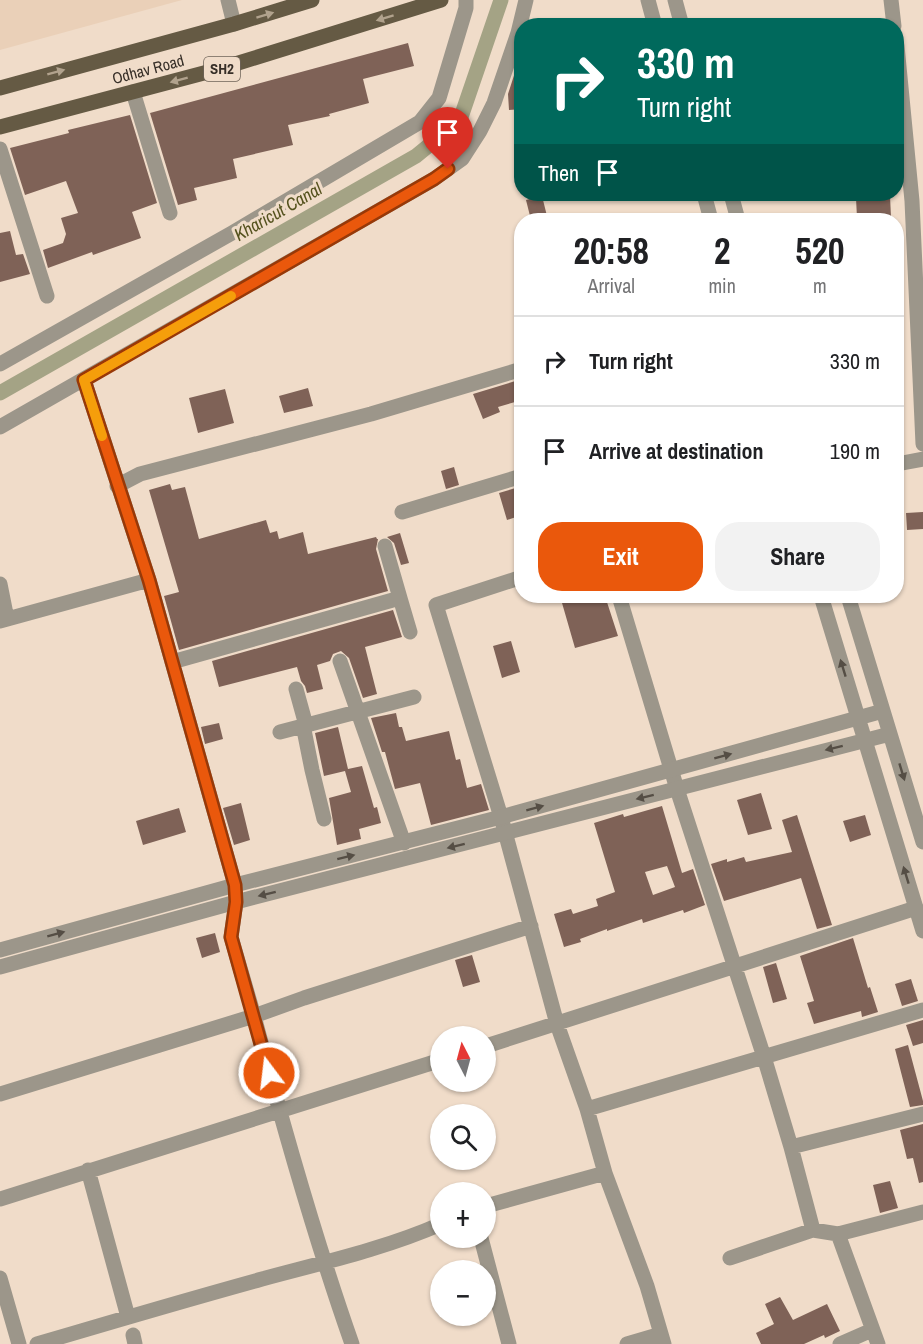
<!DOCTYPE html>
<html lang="en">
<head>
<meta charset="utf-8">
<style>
	body { margin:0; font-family:"Archivo Narrow",sans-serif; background:#f2f2f2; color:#202124; height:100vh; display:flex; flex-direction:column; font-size:22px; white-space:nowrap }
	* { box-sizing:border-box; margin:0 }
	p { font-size:20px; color:#757577 }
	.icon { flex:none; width:33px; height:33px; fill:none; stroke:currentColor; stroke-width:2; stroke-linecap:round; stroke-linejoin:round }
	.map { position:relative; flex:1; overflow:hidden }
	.drawer { position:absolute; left:514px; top:213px; width:390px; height:390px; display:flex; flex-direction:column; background:#fff; border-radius:24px; box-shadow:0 2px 4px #0004 }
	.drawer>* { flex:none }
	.hud { position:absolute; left:514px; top:18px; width:390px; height:183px; border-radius:24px; box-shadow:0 2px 4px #0004; background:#00695c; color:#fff; overflow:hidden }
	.needle { width:39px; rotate:354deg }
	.tools { position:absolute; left:430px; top:1026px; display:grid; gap:12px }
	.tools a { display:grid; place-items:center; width:66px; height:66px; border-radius:50%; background:#fff; box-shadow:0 2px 4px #0004; font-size:30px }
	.pin { position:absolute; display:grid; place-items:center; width:51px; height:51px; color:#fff; margin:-62px -26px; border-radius:50% 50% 50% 0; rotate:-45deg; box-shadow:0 0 6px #0007 }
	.pin .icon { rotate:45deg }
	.me { position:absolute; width:66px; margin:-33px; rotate:345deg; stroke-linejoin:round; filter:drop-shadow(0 0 4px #0008) }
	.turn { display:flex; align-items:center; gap:21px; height:126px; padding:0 24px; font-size:27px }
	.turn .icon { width:78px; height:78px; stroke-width:2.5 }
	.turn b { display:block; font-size:42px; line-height:51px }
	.then { display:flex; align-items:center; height:57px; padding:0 24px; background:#0003; gap:12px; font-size:22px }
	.eta { display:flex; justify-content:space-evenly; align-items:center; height:102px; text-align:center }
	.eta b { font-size:36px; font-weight:800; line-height:42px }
	.action { display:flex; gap:12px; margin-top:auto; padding:12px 24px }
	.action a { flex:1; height:69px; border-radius:24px; background:#ea580c; color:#fff; font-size:24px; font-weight:800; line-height:69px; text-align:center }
	.action a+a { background:#f2f2f2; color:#202124 }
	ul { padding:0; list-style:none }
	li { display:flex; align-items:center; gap:18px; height:90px; padding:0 24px; border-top:2px solid #e0e0e0 }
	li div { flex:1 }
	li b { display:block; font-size:22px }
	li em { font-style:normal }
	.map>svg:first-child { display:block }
	.built { fill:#ead0b8 }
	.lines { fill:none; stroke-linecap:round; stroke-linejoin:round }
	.canal { stroke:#a4a385; stroke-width:15 }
	.building { fill:#7f6257; fill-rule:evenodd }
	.minor { stroke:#9c968a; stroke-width:15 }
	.tertiary { stroke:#9c968a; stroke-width:15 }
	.primary { stroke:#655a44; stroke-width:15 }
	.oneway { fill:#b1a28d }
	.oneway2 { fill:#554e45 }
	.route-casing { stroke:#983908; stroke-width:15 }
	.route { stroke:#ea580c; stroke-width:10 }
	.slow { stroke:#f59e0b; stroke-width:10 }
	.labels { text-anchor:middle; stroke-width:6; stroke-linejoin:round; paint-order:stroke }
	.shield { fill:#f0dcc9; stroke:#6e6358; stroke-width:1.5 }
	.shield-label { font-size:15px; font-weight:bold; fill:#372f28 }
	.street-label { font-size:16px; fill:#372f28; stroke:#f0dcc9 }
	.water-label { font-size:18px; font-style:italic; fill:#55521e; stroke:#f0dcc9 }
</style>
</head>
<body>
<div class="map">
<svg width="923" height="1344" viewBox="0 0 923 1344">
	<rect width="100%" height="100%" fill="#f0dcc9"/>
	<path class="built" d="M0,0H182L0,50Z"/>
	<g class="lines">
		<path class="canal" d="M0,393L416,156L460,120L501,0"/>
	</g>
	<path class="building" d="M408,43L414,66L363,79L369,103L329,114L330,116L288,125L293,145L233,159L237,178L194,188L197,200L178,205L150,113Z
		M520,57L522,58V109L509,110L508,94Z
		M130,115L157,203L132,212L141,238L93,255L92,252L48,268L43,250L63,243L66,234L61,218L78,213L66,181L25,195L10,148L69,133L68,130Z
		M542,196L547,216L531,220L526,200Z
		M890,196L891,217L857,218L856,198Z
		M10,231L16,255L23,254L30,274L0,282V233Z
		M522,379V400L498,407L500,412L483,419L473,394Z
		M308,388L313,406L284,413L279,396Z
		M225,389L234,423L198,433L189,398Z
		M454,467L459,485L446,489L441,471Z
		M170,484L172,490L185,487L199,539L266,520L270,533L277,531L279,539L303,532L308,554L376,537L377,539H378L376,549L388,591L179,650L164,596L179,592L149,490Z
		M522,486V515L507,520L499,493Z
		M923,512V529L907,530L906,513Z
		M400,533L409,563L401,565L394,543L387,537Z
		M560,596H605L618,636L575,648Z
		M393,610L402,637L365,647L377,694L363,698L349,658L341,651L333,654L330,661L317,665L323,689L307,693L305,686L301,681L297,667L219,687L212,661Z
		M511,641L520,672L502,678L493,646Z
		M396,713L399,727H402L406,741L449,731L456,760L460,759L467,788L481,784L489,810L431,825L420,783L395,789L385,752H382L371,718Z
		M219,723L223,739L205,744L201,727Z
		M338,727L348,769L362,766L374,808L377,807L381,823L359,829L361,839L337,845L329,798L351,792L345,771L324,776L315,733Z
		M761,793L772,829L748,835L737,800Z
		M241,803L250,840L234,845L223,808Z
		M662,806L682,873L693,869L705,905L684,913L683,910L643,923L642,919L607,931V929L580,939L581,942L564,947L554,914L571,909L573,914L598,906L596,899L615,892L594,823L623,814L624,817ZM667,866L675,887L653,895L645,872Z
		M179,808L186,832L143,845L136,821Z
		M797,815L832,925L817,929L801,878L724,901L711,864L727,859V862L744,857L746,862L792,852L782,820Z
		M865,815L871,835L850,842L843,821Z
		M215,933L220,952L202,958L196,938Z
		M853,938L868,988L870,987L878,1012L862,1017L861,1011L814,1024L807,1003L814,1001L800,956Z
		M472,955L480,982L463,987L455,960Z
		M776,963L787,999L773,1003L763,967Z
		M911,979L918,1001L902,1006L895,984Z
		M923,1020V1043L913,1046L906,1025Z
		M908,1045L923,1101V1105L910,1107L895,1049Z
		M923,1124V1182L919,1183L913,1158L907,1159L900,1130Z
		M890,1181L898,1208L880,1213L873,1185Z
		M780,1297L793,1320L827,1304L840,1331L825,1338L824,1335L804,1344H761L756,1333L774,1324L765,1304Z"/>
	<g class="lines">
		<path class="minor" d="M891,0L894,26
			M897,46L912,201L923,444
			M133,92L170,213
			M0,149L47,296
			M897,464L923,459
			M117,486L140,474L371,414L522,369
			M402,512L522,476
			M385,546L400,598
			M522,577L436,605L501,817L557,1024L587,1109L605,1173L647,1286L664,1344
			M0,584L7,619
			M619,596L677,789L764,1057L791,1147L813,1230
			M0,621L149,580
			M340,661L404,843
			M172,662L400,598L410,632
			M296,689L304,718V730L312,770L324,819
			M280,732L414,697
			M486,1046L916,908
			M0,1094L254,1016L231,937L236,902L235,885L149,580L84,380
			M587,1109L923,1010
			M791,1147L923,1114
			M88,1170L128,1317
			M0,1199L441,1060
			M486,1206L605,1173
			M838,1234L923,1212
			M481,1238L509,1344
			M730,1258L813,1230L838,1234L878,1344
			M0,1278L19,1344
			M133,1335L135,1344
			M37,1344C111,1322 186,1300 262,1279C321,1263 384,1249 441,1224
			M352,1344C314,1236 283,1126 254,1016L304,998L531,926
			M627,1344L661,1334
			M840,1344L872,1330"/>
		<path class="tertiary" d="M228,0L234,24
			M648,0L655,26
			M675,0L682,26
			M704,194L711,220
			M731,194L738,220
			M0,364L232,233L420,122L439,98L466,8V0
			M0,427L434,179L462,159L480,131L494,103L518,33L526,0
			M821,596L923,931
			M848,596L923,842
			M0,950L235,885L501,817L883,711
			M0,967L236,902L890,734"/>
		<path class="primary" d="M0,88L234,24L312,0
			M0,127L219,69L441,0"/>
	</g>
	<defs><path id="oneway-solid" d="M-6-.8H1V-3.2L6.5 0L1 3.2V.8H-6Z" transform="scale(1.5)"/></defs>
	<g class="oneway">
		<use href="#oneway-solid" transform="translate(265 15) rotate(-17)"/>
		<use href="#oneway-solid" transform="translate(385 18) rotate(163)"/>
		<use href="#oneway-solid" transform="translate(56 72) rotate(-15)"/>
		<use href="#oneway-solid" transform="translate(179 80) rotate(165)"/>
	</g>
	<g class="oneway2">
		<use href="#oneway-solid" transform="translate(843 668) rotate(-107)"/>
		<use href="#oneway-solid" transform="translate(834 748) rotate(166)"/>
		<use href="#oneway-solid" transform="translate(723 756) rotate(-15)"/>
		<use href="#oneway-solid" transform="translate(902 772) rotate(73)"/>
		<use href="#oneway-solid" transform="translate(645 797) rotate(166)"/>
		<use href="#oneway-solid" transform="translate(535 808) rotate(-15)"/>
		<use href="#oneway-solid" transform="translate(456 846) rotate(166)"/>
		<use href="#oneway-solid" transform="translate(346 857) rotate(-14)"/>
		<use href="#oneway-solid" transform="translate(906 875) rotate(-107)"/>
		<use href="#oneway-solid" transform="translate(267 894) rotate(166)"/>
		<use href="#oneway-solid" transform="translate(56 934) rotate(-15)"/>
	</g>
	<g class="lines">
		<defs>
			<path id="route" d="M269,1073L231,937L236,902L235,885L149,580L84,380L434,179L448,169"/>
		</defs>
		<use href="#route" class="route-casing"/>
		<use href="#route" class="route"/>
		<path class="slow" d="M102,436L84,380L231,296"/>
	</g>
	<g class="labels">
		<rect class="shield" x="204" y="57" width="36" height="24" rx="4.5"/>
		<g class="shield-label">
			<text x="222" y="74">SH2</text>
		</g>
		<g class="street-label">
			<text transform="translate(148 69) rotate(-15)" y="6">Odhav Road</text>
		</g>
		<g class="water-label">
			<text transform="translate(278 212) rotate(-30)" y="6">Kharicut Canal</text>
		</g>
	</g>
</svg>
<div class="tools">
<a><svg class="needle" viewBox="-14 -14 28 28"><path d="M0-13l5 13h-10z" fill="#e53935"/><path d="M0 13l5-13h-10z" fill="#757577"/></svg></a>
<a><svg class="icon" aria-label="search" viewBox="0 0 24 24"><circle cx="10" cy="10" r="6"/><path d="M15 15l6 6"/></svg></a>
<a>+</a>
<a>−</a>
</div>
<div class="pin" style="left:448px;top:169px;background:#d93025"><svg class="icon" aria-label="arrive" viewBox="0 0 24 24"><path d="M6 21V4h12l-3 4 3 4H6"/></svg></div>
<svg class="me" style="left:269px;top:1073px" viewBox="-20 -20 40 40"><circle r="17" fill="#ea580c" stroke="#fff" stroke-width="3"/><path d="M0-11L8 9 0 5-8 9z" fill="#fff"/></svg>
<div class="hud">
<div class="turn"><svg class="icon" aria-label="right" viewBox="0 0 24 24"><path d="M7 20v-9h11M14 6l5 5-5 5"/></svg><div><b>330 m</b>Turn right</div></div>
<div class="then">Then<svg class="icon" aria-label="arrive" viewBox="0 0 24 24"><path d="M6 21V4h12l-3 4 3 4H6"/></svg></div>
</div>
<section class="drawer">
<div class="eta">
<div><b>20:58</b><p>Arrival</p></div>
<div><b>2</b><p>min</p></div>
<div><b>520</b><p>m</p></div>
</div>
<ul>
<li><svg class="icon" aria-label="right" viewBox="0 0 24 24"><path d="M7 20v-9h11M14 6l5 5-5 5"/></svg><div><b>Turn right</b></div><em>330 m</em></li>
<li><svg class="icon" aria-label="arrive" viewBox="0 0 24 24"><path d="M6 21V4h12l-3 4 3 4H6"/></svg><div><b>Arrive at destination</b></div><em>190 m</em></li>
</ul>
<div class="action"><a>Exit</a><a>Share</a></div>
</section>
</div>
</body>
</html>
